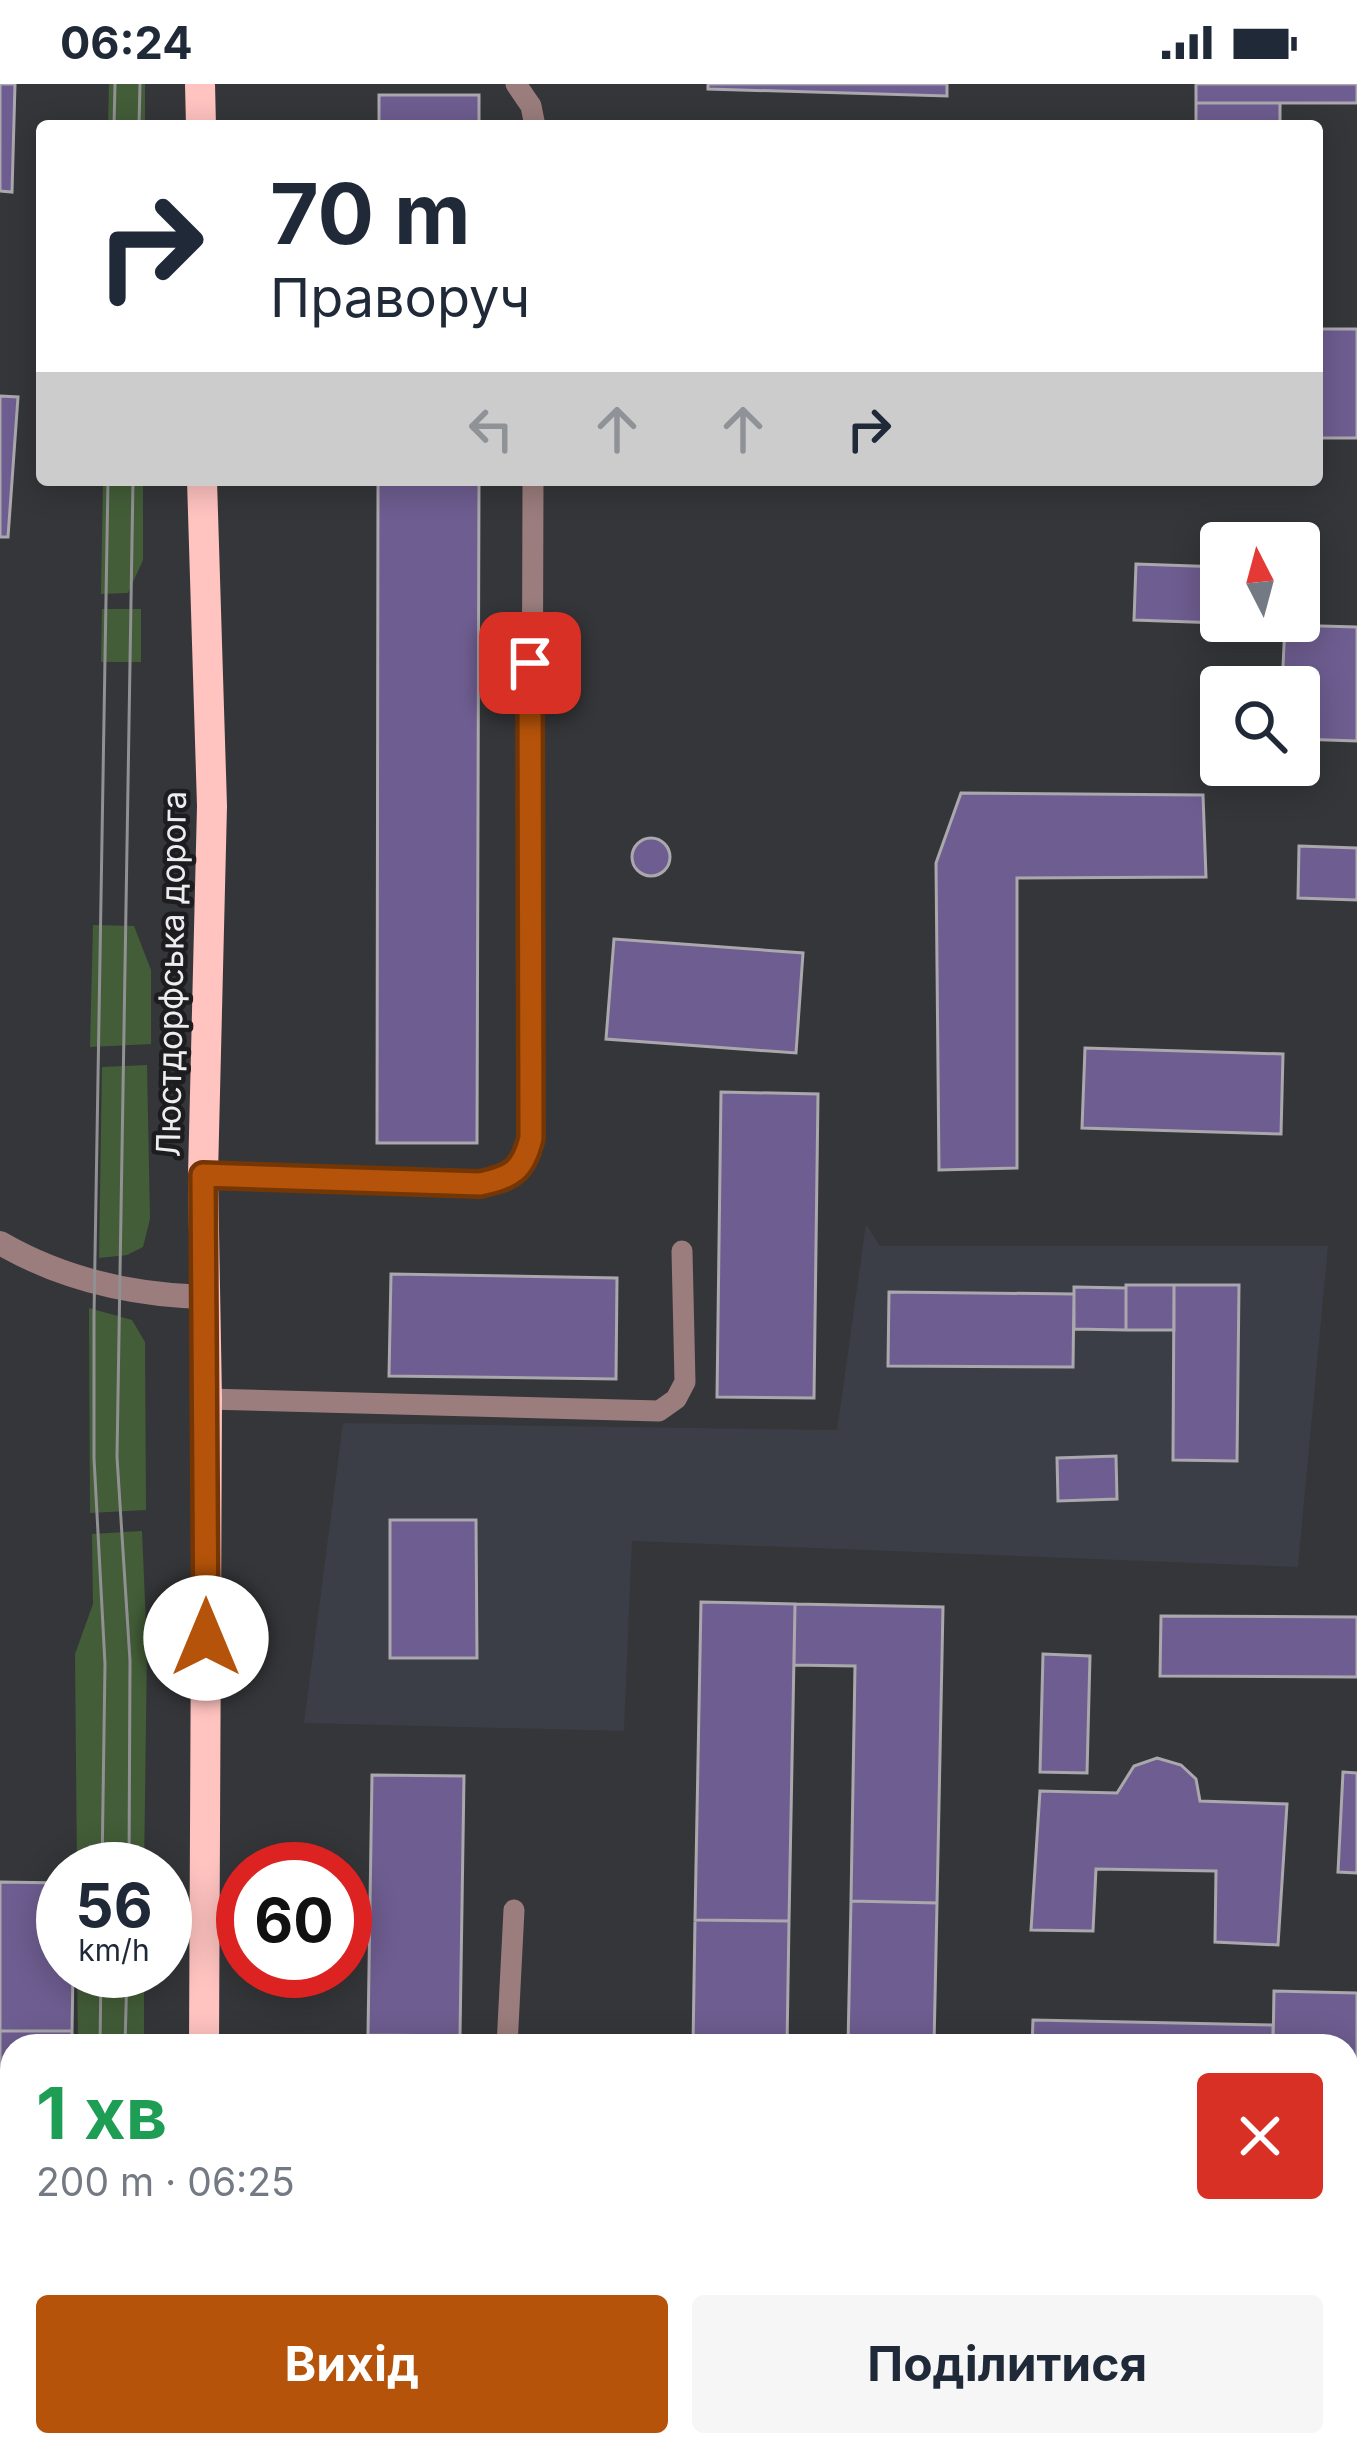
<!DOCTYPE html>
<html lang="uk">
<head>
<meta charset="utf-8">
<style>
	body { margin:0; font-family:Inter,sans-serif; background:#f6f6f7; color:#1f2937; height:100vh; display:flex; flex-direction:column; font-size:45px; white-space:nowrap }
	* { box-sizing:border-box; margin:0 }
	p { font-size:39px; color:#747a83 }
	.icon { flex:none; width:66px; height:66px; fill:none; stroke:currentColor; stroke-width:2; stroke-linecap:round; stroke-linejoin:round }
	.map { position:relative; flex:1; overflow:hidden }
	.details { position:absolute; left:0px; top:1950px; width:1359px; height:423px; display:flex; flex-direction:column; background:#fff; border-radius:36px 36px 0 0; box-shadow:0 6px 30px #0003 }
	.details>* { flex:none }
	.hud { position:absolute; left:36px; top:36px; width:1287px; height:366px; border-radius:12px; box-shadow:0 6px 30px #0003; background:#fff; color:#1f2937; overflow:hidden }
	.needle { width:78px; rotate:354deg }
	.tools { position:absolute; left:1200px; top:438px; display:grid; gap:24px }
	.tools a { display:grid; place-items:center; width:120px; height:120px; border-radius:12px; background:#fff; box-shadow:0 6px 30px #0003; font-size:60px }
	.speed { position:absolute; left:36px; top:1758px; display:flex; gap:24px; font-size:60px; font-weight:700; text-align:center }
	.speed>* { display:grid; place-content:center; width:156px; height:156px; border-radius:50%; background:#fff; box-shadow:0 6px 30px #0003; line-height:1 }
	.speed small { font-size:30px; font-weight:400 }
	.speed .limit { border:18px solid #d22; background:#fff; color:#111 }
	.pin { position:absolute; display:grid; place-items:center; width:102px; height:102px; color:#fff; margin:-51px; border-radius:24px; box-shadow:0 6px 18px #0006 }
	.me { position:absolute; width:132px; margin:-66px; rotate:0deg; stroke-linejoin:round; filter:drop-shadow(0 0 9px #0008) }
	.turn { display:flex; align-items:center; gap:42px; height:252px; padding:0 36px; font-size:54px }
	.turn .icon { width:156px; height:156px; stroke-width:2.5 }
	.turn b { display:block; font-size:84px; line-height:102px }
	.lanes { display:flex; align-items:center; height:114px; padding:0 36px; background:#0003; justify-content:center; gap:60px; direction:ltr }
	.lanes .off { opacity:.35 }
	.round { display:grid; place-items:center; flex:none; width:126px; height:126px; border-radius:12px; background:#f6f6f7 }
	.summary { display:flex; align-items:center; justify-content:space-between; height:204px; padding:0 36px }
	h1 { font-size:72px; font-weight:700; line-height:90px; color:#1e9e55 }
	.button { display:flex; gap:24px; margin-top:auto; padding:24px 36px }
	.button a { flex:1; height:138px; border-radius:12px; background:#b45309; color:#fff; font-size:48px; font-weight:700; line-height:138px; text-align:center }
	.button a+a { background:#f6f6f7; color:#1f2937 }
	.status { display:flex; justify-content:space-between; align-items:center; height:84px; padding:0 60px; background:#fff; direction:ltr }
	.status svg { height:33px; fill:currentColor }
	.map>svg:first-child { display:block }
	.built { fill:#3b3d47 }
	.green { fill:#435d38 }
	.building { fill:#6e5d90; stroke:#aaa8ad; stroke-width:3 }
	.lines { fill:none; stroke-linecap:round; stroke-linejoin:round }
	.service { stroke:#9a7d7c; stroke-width:21 }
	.minor { stroke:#9a7d7c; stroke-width:24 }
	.primary { stroke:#ffc3c0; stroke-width:30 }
	.tram { stroke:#919194; stroke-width:3 }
	.route-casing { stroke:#753606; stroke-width:30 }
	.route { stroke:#b45309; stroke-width:21 }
	.labels { text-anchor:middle; stroke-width:9; stroke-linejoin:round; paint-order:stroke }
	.street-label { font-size:33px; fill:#ededf0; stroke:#1d1d1f }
</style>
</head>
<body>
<div class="status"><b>06:24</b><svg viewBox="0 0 49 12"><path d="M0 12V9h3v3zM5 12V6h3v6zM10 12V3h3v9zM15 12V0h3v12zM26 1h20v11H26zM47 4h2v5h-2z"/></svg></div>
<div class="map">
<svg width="1357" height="2371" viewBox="0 0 1357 2371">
	<rect width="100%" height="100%" fill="#353639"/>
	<path class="built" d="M866,1140L880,1162H1328L1298,1483L632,1457L624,1647L304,1639L343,1339L837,1346Z"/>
	<path class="green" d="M109,0H145V42H108Z
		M103,396H143V476L128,509L101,510Z
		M102,525H141V578H101Z
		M93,841L134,842L151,886V960L90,963Z
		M147,981L150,1135L143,1163L127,1171L99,1174L102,983Z
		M89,1224L132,1236L145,1258L146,1426L90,1429Z
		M142,1447L147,1564L144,1785H77L75,1570L93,1520L92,1450Z
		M77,1887H144V1962H105L104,1956L78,1955Z"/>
	<path class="building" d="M0,0H15L12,108L0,107Z
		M708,0H947V12L708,5Z
		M1196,0H1357V19H1196Z
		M379,11H479V42H379Z
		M1196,19H1280V42H1196Z
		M1317,245H1357V354H1317Z
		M0,312L18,313L8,453H0Z
		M378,396H479L477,1059H377Z
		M1136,480L1221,483V537H1299V486H1311L1309,542L1134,536Z
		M1285,541L1357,543V657L1299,655V603H1282Z
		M961,709L1203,711L1206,793L1017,794V1084L939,1086L936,779Z
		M632 773a19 19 0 1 1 38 0a19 19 0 1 1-38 0Z
		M1299,762L1357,764V816L1298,814Z
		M614,855L803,869L796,969L606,955Z
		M1085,964L1283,970L1281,1050L1082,1044Z
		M721,1008L818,1010L814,1314L717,1313Z
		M391,1190L617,1194L616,1295L389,1292Z
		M1126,1201H1174V1246H1126Z
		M1174,1201H1239L1237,1377L1173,1376Z
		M1074,1203L1126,1204V1246L1074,1245Z
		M889,1208L1074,1210L1073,1283L888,1282Z
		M1116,1372L1117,1415L1058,1417L1057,1374Z
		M390,1436H476L477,1574H390Z
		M701,1518L795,1520L789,1837L695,1836Z
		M795,1520L943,1523L937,1819L851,1817L855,1582L794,1581Z
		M1161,1532L1357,1533V1593L1160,1592Z
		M1043,1570L1090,1572L1087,1689L1040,1688Z
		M1157,1674L1181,1681L1196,1695L1200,1717L1287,1720L1278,1861L1215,1858L1216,1787L1096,1785L1093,1847L1031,1846L1040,1707L1117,1709L1134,1682Z
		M1343,1688L1357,1689V1789L1338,1788Z
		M372,1691L464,1692L460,1952L368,1951Z
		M0,1798L63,1799V1887H73L72,1947H0Z
		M851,1817L937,1819L934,1962H848Z
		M695,1836L789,1837L787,1962H693Z
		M1274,1907L1357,1909V1993H1347V1962H1273Z
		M1033,1936L1273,1941V1962H1032Z
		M0,1947H72V1962H12V2033H0Z
		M0,2056H12V2141H0Z
		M0,2141H12V2186H0Z
		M1347,2311L1357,2312V2371H1138V2361H1347Z
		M377,2361H478L477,2371H377Z
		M686,2361H829V2371H686Z"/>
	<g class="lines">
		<path class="service" d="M516,0L531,22L535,42
			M203,1091L480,1100C512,1093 523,1087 531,1055L533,396
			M207,1315L659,1327L676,1315L685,1298L682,1167
			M507,1962L514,1826"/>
		<path class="minor" d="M0,1159C62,1195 133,1211 204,1213"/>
		<path class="primary" d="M200,0L201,42
			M202,396L212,722L203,1091L207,1315L204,1962
			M201,2371V2361"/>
		<path class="tram" d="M114,42L115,0
			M139,42L140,0
			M102,1785L105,1580L94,1374V1232L108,396
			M129,1785L130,1577L117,1373L133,396
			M100,1962L101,1887
			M125,1962L127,1887
			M94,2371V2361
			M118,2371V2361"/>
	</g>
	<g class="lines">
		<defs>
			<path id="route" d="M206,1554L203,1091L480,1100C512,1093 523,1087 531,1054L530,579"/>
		</defs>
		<use href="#route" class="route-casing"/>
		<use href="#route" class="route"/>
	</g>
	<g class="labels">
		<g class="street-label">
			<text transform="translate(171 890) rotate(-89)" y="12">Люстдорфська дорога</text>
		</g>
	</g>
</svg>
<div class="tools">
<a><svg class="needle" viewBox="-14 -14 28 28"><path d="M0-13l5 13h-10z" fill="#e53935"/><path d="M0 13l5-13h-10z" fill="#747a83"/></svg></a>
<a><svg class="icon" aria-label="search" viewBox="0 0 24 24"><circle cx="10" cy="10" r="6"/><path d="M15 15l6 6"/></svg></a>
</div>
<div class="speed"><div>56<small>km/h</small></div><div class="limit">60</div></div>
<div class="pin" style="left:530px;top:579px;background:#d93025"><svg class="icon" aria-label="arrive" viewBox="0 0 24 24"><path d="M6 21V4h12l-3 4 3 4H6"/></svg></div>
<svg class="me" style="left:206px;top:1554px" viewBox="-20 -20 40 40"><circle r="19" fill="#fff"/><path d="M0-13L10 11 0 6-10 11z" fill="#b45309"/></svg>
<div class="hud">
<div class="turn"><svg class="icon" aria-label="right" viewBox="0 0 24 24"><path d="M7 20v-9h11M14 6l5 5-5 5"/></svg><div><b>70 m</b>Праворуч</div></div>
<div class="lanes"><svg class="icon off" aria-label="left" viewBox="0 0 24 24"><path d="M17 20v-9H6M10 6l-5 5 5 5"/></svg><svg class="icon off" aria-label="ahead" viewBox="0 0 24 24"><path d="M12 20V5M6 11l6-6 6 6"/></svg><svg class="icon off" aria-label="ahead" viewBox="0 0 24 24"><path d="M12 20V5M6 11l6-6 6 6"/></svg><svg class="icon" aria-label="right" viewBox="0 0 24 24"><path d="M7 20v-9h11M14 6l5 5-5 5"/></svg></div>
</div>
<section class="details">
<div class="summary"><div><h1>1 хв</h1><p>200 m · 06:25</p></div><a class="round" style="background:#d93025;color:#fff"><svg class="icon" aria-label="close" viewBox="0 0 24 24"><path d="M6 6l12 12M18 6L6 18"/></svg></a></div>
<div class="button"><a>Вихід</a><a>Поділитися</a></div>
</section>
</div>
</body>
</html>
